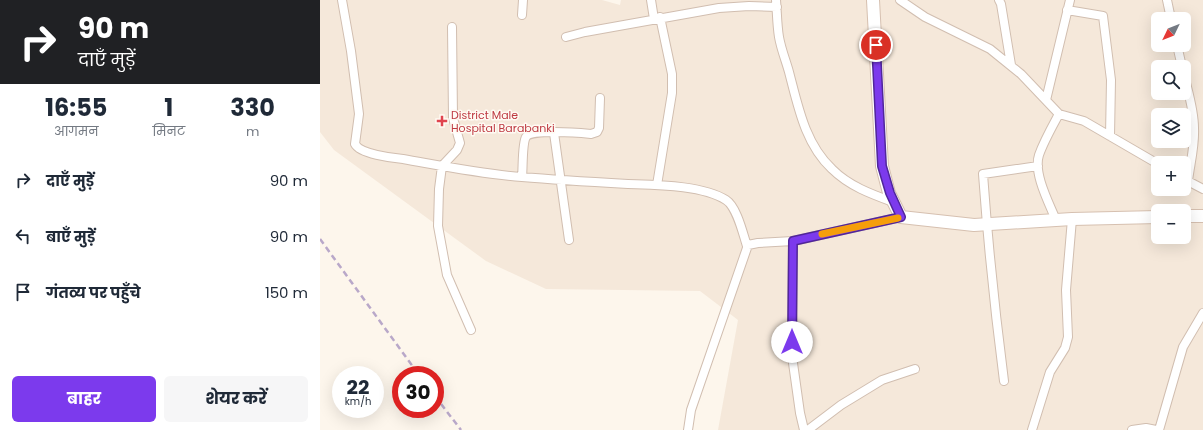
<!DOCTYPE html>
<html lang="hi">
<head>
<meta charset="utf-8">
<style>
	body { margin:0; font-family:Poppins,"Noto Sans Devanagari",sans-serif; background:#f6f6f7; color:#1f2937; height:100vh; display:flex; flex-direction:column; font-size:15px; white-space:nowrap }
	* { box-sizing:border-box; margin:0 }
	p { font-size:13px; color:#747a83 }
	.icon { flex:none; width:22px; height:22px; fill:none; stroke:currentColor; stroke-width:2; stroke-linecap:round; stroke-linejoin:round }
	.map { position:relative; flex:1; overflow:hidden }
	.details { display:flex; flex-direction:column; background:#fff; width:320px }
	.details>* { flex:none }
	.banner { background:#202124; color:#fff; overflow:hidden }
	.needle { width:26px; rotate:227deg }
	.fabs { position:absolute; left:831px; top:12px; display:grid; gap:8px }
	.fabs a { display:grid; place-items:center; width:40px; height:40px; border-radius:6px; background:#fff; box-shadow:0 4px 16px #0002; font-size:20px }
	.speed { position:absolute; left:12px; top:366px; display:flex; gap:8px; font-size:20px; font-weight:700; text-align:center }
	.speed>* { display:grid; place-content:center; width:52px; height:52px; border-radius:50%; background:#fff; box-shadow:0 4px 16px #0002; line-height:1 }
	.speed small { font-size:10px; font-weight:400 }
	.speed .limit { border:6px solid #d22; background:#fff; color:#111 }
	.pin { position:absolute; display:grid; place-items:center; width:34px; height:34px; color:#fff; margin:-17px; border:2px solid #fff; border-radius:50%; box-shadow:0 1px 4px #0007 }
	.me { position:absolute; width:44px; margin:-22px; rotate:0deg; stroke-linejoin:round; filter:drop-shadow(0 0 3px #0008) }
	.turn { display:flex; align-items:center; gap:14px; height:84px; padding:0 12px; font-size:18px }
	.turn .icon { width:52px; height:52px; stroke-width:2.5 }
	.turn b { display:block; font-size:28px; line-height:34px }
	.eta { display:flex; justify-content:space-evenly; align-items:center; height:68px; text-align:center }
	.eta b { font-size:24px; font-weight:700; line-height:28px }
	.action { display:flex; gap:8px; margin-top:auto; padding:8px 12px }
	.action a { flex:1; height:46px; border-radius:6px; background:#7c3aed; color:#fff; font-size:16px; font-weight:700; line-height:46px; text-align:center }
	.action a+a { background:#f6f6f7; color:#1f2937 }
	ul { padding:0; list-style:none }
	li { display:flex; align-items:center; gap:12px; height:56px; padding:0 12px }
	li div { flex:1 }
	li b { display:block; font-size:15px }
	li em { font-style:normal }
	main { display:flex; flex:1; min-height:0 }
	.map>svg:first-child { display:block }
	.residential { fill:#f5e8da; fill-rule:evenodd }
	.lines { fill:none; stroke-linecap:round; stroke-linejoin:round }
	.street-casing { stroke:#d1beb0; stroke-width:10 }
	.secondary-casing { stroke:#d6c0b0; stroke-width:14 }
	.street { stroke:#fff; stroke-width:8 }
	.secondary { stroke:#fff; stroke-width:12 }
	.rail { stroke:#b9a8c9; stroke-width:2.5; stroke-dasharray:6 4; stroke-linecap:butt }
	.route-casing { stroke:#51269a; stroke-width:10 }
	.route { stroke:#7c3aed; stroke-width:7 }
	.slow { stroke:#f59e0b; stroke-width:7 }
	.health-dot { fill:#e0444e; stroke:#fffaf3; stroke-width:1.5 }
	.labels { text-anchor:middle; stroke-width:3; stroke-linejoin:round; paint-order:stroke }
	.health-label { font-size:11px; fill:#be3a42; stroke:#fffaf3; text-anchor:start }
</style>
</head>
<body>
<main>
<section class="details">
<div class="banner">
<div class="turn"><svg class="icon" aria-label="right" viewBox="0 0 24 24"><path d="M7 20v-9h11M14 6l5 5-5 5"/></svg><div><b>90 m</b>दाएँ मुड़ें</div></div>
</div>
<div class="eta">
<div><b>16:55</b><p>आगमन</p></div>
<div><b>1</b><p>मिनट</p></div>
<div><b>330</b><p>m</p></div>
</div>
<ul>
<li><svg class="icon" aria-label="right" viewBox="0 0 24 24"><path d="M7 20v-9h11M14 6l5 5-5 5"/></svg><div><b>दाएँ मुड़ें</b></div><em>90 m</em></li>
<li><svg class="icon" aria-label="left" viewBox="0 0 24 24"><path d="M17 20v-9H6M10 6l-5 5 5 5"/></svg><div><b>बाएँ मुड़ें</b></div><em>90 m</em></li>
<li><svg class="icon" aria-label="arrive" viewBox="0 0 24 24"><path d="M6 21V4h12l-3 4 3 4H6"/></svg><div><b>गंतव्य पर पहुँचे</b></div><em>150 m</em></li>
</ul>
<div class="action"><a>बाहर</a><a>शेयर करें</a></div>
</section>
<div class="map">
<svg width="883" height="430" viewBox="0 0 883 430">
	<rect width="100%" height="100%" fill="#fdf6ec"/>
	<path class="residential" d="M0,0H282L300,5L301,0H883V430H398L418,320L380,291L226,289L166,261L14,150L0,132ZM838,19H864V45H838ZM838,67H864V93H838ZM838,115H864V141H838ZM838,163H864V189H838ZM838,211H864V237H838Z"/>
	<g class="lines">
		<defs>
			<path id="street" d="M22,0L31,51L39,114L35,144C40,154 72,158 83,159C123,166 162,174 202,177C238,180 273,182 308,184C336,185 382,185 406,200C417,207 423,234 427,246
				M331,0L334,19
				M456,0C457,12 457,25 459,37C461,49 466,61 469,72C478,106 485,144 512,169C529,186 551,194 573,202
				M580,0L605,17L670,49L701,74L739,114L764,121L838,164
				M679,0L681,4L691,65
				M847,0L851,19
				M747,10L783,16L791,80L790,136
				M202,15L203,0
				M132,27L133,118L140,143L137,150L122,166L119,189L118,226L127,275L151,330
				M246,37L265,32L399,8L429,6L457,7
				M857,45L862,67
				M864,75C868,92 874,110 874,128C875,146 870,164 868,181
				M726,100L750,0
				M234,133L249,240
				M202,177C203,169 202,143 206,137C211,129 260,133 271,134L277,132L279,128L280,98
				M864,179L883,189
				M337,185L352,93V74L340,17
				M736,220C729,203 713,173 719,155C724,141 732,127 739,114
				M473,241L472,356L480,413L484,430
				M684,381C675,312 668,243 663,174L718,166
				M368,430L371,410L428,245L438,243L473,241L581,217
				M488,430L521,405L562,380L595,369
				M712,430L730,372L745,348L748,337L746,290L752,219
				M812,430L826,428L836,430
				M839,430L863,347L883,313"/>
			<path id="secondary" d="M553,0L562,166L569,193L581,217L654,225L752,219L838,217
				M864,216H883"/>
		</defs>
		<use href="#street" class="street-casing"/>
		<use href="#secondary" class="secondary-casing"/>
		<use href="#street" class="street"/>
		<use href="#secondary" class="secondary"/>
		<path class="rail" d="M0,239L99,375
			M115,396L141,430"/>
	</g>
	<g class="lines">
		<defs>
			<path id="route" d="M472,342L473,241L581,217L570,193L562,166L556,45"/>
		</defs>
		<use href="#route" class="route-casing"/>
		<use href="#route" class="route"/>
		<path class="slow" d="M502,234L578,218"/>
	</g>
	<path class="health-dot" d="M120 115h4v4h4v4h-4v4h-4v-4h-4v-4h4z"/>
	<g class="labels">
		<g class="health-label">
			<text x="131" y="119">District Male<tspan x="131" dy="13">Hospital Barabanki</tspan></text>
		</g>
	</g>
</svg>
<div class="fabs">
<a><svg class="needle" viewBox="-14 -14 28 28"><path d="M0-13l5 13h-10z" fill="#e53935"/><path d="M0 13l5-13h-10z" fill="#747a83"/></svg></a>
<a><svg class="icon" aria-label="search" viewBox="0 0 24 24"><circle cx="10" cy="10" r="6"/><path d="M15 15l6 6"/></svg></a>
<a><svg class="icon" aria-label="layers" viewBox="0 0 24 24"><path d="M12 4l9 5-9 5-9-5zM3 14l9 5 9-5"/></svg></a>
<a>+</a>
<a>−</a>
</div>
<div class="speed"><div>22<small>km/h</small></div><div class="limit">30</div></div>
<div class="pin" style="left:556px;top:45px;background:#d93025"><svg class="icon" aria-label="arrive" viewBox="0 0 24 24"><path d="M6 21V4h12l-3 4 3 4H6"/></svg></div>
<svg class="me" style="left:472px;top:342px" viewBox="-20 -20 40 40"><circle r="19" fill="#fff"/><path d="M0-13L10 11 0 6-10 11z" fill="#7c3aed"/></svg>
</div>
</main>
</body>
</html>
